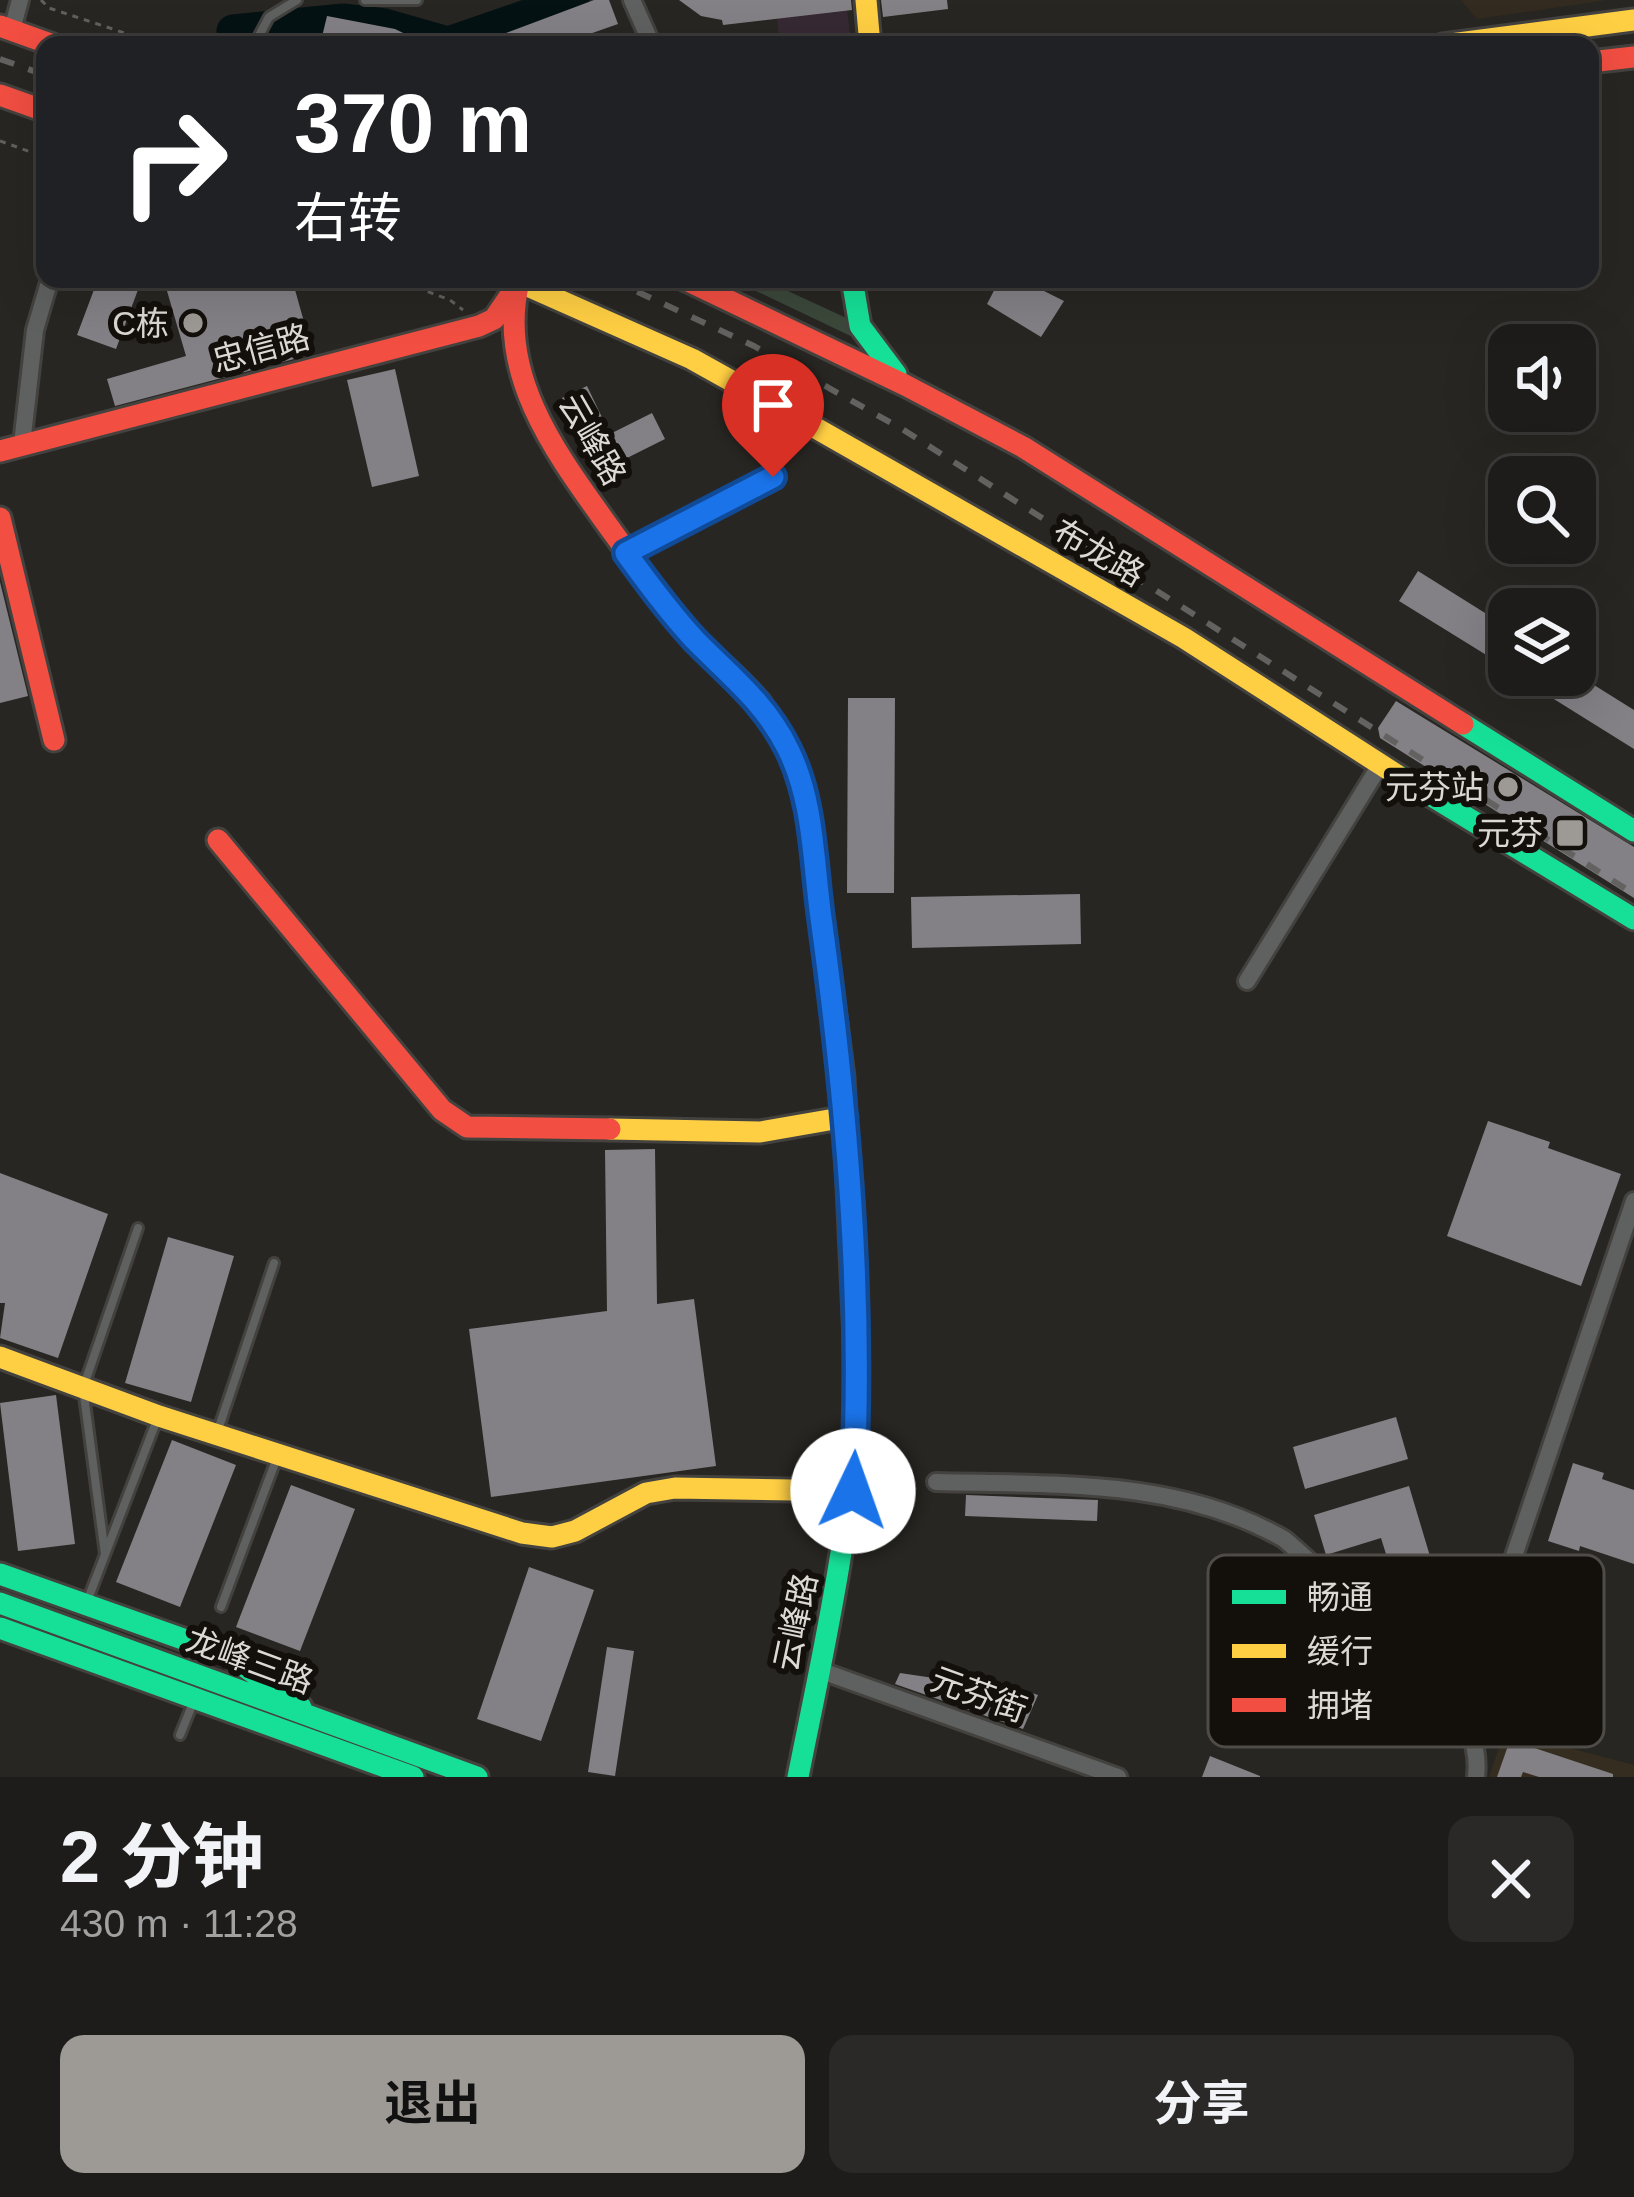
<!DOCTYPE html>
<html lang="zh">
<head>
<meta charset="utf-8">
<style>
	body { margin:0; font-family:Arial,"Noto Sans SC",sans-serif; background:#2b2927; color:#f1f3f6; height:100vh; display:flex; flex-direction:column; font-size:45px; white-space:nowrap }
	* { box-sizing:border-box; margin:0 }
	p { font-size:39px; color:#a1a1a2 }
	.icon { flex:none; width:66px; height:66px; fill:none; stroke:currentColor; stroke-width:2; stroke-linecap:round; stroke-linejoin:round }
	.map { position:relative; height:1777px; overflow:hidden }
	.sheet { display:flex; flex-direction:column; background:#1e1c1a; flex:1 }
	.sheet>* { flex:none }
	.top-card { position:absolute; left:36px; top:36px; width:1563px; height:252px; border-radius:24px; box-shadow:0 12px 48px #0002,0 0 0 3px #3c3a39; background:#202124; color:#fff; overflow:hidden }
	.controls { position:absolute; left:1488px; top:324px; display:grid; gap:24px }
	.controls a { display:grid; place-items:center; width:108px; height:108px; border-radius:24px; background:#1e1c1a; box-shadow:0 12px 48px #0002,0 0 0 3px #3c3a39; font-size:60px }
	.pin { position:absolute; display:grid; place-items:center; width:102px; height:102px; color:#fff; margin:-123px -51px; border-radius:50% 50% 50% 0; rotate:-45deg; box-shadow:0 0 12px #0007 }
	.pin .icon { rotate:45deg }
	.me { position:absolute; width:132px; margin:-66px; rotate:3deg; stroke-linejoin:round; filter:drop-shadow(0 0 9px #0008) }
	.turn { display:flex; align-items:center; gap:42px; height:252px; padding:0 60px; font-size:54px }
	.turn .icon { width:156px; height:156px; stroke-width:2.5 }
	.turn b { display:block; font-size:84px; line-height:102px }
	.round { display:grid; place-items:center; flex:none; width:126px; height:126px; border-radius:24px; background:#2b2927 }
	.overview { display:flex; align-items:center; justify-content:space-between; height:204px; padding:0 60px }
	h1 { font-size:72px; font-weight:700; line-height:90px }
	.button { display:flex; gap:24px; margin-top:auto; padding:24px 60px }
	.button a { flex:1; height:138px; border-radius:24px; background:#9d9a95; color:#111; font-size:48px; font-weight:700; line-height:138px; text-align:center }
	.button a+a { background:#2b2927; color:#f1f3f6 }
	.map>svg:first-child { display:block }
	.built { fill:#332b1f }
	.education { fill:#352d1f }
	.medical { fill:#362933 }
	.green { fill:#3b483a }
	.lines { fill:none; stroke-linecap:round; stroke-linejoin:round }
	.river { stroke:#041213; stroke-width:33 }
	.building { fill:#848186 }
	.lane-casing { stroke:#44423f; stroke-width:14 }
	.street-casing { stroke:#44423f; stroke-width:22 }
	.fast-casing { stroke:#44423f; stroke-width:27 }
	.slow-casing { stroke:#44423f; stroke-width:27 }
	.jam-casing { stroke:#44423f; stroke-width:27 }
	.path { stroke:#60605e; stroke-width:3; stroke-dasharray:6 6; stroke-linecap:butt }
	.lane { stroke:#5f6160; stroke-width:8 }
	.street { stroke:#5f6160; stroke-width:16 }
	.fast { stroke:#16e098; stroke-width:21 }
	.slow { stroke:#ffcf43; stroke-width:21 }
	.jam { stroke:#f24e42; stroke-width:21 }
	.rail { stroke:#636260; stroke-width:6; stroke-dasharray:15 15; stroke-linecap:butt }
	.route-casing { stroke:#114b97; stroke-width:30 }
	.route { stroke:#1a73e8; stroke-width:21 }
	.poi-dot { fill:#9d9a95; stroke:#13100c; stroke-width:4.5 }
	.labels { text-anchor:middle; stroke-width:12; stroke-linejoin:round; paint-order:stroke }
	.poi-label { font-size:33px; fill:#dcd8d3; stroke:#13100c; text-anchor:end }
	.street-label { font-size:33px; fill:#dcd8d3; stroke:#13100c }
	.key { fill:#13100c; stroke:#4f4c48; stroke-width:3 }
	.key-label { font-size:33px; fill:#dcd8d3 }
</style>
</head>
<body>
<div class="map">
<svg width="1634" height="1777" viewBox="0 0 1634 1777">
	<rect width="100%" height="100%" fill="#282622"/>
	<path class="built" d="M1461,0H1607L1477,19Z"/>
	<path class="education" d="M1505,1731L1634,1765V1777H1489Z"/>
	<path class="medical" d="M775,0H846L851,45H780Z"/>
	<path class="green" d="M731,279H762L855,322L859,340Z"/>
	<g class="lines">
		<path class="river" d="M233,31L343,20L385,25L448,43L573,0"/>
	</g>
	<path class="building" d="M594,0H609L618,24L558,45H474Z
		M679,0H851L852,10L723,25L722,20L701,16Z
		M881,0H947L948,9L883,17Z
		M327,16L395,29L428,45H320Z
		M98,279H142L116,349L77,335Z
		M210,279H292L313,354L115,406L107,379L186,356L167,291Z
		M1000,279H1031L1028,283L1064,301L1041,337L987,304Z
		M395,369L419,476L372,487L347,380Z
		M587,386L610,434L652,413L665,439L599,472L562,398Z
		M1418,571L1509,628V669L1399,601Z
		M0,582L28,696L0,703Z
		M1540,675H1578L1634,710V749L1533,686Z
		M848,698H895L894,893H847Z
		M1396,701L1634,847V898L1380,738L1378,728Z
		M1080,894L1081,944L912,948L911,897Z
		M1488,1121L1550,1142L1548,1148L1621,1174L1581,1286L1447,1236Z
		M655,1149L657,1304L694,1299L716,1466L491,1497L469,1329L607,1311L605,1150Z
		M0,1173L108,1214L58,1358L0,1338L5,1303H0Z
		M168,1237L234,1256L191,1402L125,1383Z
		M56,1395L75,1544L18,1551L0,1403Z
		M1396,1417L1408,1459L1305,1489L1293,1447Z
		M172,1440L236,1465L180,1607L116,1582Z
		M1573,1463L1604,1473L1602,1479L1634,1490V1564L1580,1546L1579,1551L1548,1541Z
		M291,1485L355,1509L300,1651L236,1627Z
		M1409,1486L1447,1613L1408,1625L1381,1538L1326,1555L1314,1515Z
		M966,1495L1098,1500L1097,1521L965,1516Z
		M529,1567L594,1590L541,1741L477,1719Z
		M607,1647L634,1651L615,1776L588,1772Z
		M900,1673L1029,1692L1038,1695L1023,1729L895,1684Z
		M1510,1740L1613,1774V1777H1539L1523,1772L1521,1777H1497Z
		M1210,1756L1260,1776V1777H1202Z"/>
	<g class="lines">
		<defs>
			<path id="lane" d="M365,0H417
				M254,45L269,17L297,0
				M633,550L773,477
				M217,1433L274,1263
				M105,1554L83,1388L138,1228
				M86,1604L158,1417
				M221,1607L278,1455
				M180,1735L193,1703"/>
			<path id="street" d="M632,0L652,45
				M12,30L20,0
				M22,444L35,330L50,279
				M1247,981L1380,765
				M936,1482C1054,1485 1177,1478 1284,1539C1308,1559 1330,1581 1353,1602C1401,1644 1485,1705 1476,1777
				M1424,1663C1443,1643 1472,1643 1492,1621L1634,1201
				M819,1670L1118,1777"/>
			<path id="fast" d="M852,279L860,326L896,374
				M1463,724L1634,831
				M1397,775L1634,919
				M0,1574L228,1655L301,1707
				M0,1603L477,1777
				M0,1628L413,1777
				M798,1777C827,1631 862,1489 855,1340"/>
			<path id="slow" d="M866,0L870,45
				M1443,45L1634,20
				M512,279L692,359L814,427L1184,638L1397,775
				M760,703L791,754L808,810L843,1077L855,1340
				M610,1129L760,1132L846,1117
				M0,1357L159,1416L522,1533L552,1537L575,1531L646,1493L675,1488L853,1491"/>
			<path id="jam" d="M0,26L53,45
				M1590,62L1634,57
				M0,95L45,111
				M684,279L905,385L1023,447L1463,724
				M519,282C495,378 562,461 614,534C634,561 653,591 674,617C700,648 734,672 760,703
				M0,451L479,326L494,319L509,297
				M0,518L54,740
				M218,840L442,1110L467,1127L610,1129"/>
		</defs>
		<use href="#lane" class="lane-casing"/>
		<use href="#street" class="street-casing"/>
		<use href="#fast" class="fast-casing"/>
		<use href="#slow" class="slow-casing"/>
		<use href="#jam" class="jam-casing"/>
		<path class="path" d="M41,0L49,8L161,45
			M0,141L45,157
			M394,279L450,300L463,310"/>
		<use href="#lane" class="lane"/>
		<use href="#street" class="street"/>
		<use href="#fast" class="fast"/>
		<use href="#slow" class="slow"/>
		<use href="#jam" class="jam"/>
		<path class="rail" d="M0,59L45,75
			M610,279L754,346L902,429L1634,894"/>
	</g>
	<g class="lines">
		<defs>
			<path id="route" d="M773,477L626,553C648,583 669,612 694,639C729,675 765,702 788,749C814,801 813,861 821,918C847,1107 864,1300 853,1491"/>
		</defs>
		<use href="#route" class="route-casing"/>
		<use href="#route" class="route"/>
	</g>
	<g class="poi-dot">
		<circle cx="193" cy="323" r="12"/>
		<circle cx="1508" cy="787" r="12"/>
		<rect x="1555" y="818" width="30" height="30" rx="6"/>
	</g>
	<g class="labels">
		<g class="poi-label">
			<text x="169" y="335">C栋</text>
			<text x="1484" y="799">元芬站</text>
			<text x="1543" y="845">元芬</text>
		</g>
		<g class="street-label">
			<text transform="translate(261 348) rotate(-15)" y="12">忠信路</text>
			<text transform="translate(593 439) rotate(60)" y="12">云峰路</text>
			<text transform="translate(1099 552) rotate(30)" y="12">布龙路</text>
			<text transform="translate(795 1622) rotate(-78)" y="12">云峰路</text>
			<text transform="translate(250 1660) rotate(20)" y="12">龙峰三路</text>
			<text transform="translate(979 1694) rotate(20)" y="12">元芬街</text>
		</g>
	</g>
	<rect x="1208" y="1555" width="396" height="192" rx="18" class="key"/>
	<rect x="1232" y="1590" width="54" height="14" fill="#16e098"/>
	<rect x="1232" y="1644" width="54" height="14" fill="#ffcf43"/>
	<rect x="1232" y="1698" width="54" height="14" fill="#f24e42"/>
	<g class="key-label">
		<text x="1307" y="1609">畅通</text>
		<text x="1307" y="1663">缓行</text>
		<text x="1307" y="1717">拥堵</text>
	</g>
</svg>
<div class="controls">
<a><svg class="icon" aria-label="sound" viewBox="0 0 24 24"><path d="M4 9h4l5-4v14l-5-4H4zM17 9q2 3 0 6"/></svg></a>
<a><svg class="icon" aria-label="search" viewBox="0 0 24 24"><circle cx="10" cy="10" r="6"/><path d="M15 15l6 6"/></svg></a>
<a><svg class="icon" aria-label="layers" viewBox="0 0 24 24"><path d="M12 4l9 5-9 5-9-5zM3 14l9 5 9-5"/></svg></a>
</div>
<div class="pin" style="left:773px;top:477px;background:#d93025"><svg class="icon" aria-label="arrive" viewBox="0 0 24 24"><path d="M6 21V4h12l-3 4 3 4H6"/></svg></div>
<svg class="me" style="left:853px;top:1491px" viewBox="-20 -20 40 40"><circle r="19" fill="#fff"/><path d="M0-13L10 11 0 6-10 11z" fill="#1a73e8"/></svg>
<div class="top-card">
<div class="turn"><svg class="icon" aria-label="right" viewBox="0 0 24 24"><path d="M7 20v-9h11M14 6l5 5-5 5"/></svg><div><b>370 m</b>右转</div></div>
</div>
</div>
<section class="sheet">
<div class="overview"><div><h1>2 分钟</h1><p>430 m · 11:28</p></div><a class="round"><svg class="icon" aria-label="close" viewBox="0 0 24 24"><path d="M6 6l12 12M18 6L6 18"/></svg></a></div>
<div class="button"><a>退出</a><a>分享</a></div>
</section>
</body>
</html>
